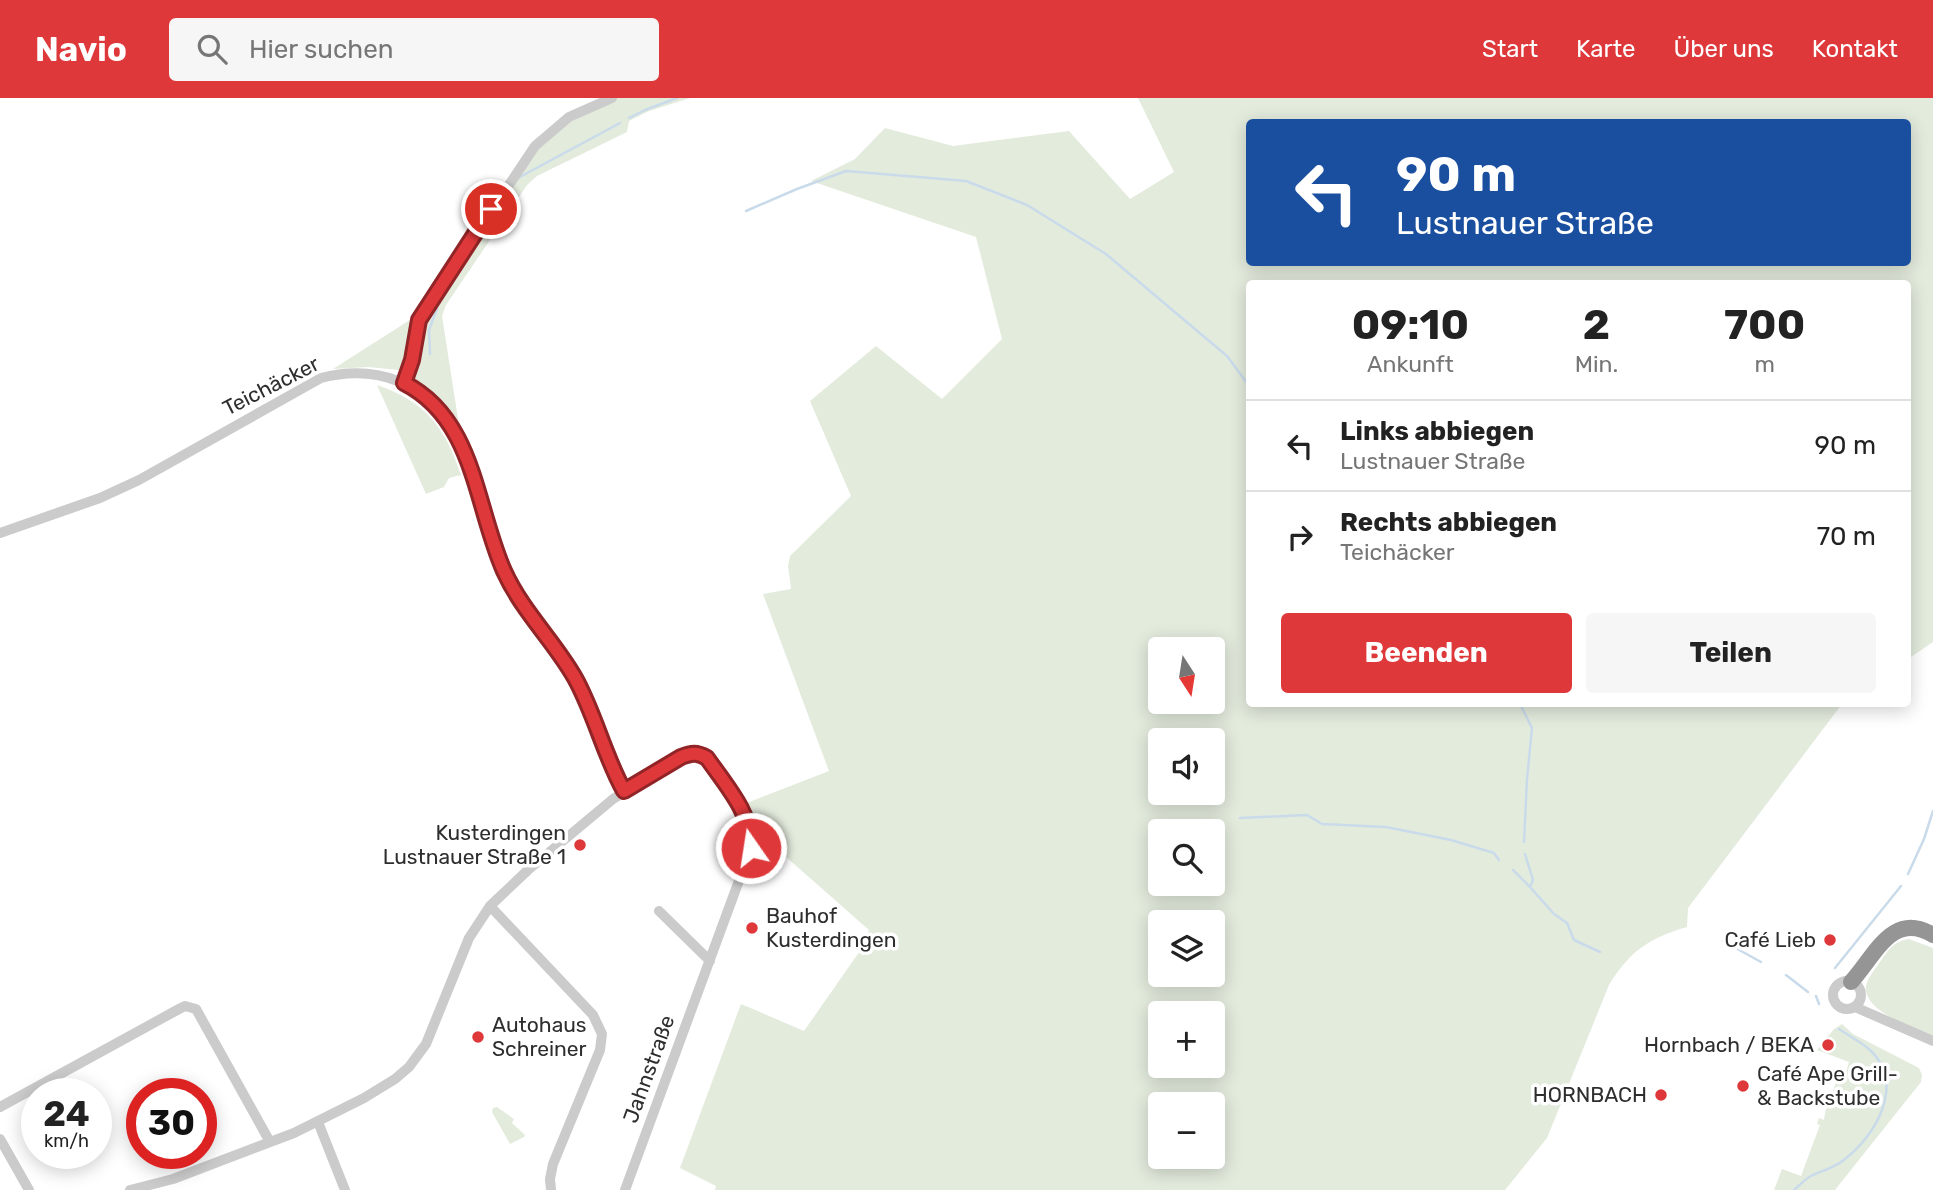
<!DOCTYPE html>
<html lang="de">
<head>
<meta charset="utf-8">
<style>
	body { margin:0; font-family:Rubik,sans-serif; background:#f6f6f6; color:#222; height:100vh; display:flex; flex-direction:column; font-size:26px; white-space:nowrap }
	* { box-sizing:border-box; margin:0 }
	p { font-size:23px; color:#767676 }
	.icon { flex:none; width:38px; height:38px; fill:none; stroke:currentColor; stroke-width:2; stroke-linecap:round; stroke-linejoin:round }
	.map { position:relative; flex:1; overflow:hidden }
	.details { position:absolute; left:1246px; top:182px; width:665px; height:427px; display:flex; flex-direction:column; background:#fff; border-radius:7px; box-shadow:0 4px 18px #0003 }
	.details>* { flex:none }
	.guide { position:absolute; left:1246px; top:21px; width:665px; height:147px; border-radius:7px; box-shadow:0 4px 18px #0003; background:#1a4fa0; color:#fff; overflow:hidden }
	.needle { width:46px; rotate:168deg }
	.tools { position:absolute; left:1148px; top:539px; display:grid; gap:14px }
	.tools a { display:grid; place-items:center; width:77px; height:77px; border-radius:7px; background:#fff; box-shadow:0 4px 18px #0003; font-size:35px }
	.speed { position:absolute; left:21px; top:980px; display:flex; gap:14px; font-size:35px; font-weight:700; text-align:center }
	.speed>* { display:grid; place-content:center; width:91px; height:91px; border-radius:50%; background:#fff; box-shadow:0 4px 18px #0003; line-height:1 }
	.speed small { font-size:18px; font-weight:400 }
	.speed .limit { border:10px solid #d22; background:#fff; color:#111 }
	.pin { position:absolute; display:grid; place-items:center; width:60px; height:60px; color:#fff; margin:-30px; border:4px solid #fff; border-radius:50%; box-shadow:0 2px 7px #0007 }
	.me { position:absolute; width:77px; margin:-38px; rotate:347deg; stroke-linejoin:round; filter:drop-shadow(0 0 5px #0008) }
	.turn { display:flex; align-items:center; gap:24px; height:147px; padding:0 35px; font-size:32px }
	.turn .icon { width:91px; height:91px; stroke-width:2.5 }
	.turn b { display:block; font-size:49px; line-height:60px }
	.eta { display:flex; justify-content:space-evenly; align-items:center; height:119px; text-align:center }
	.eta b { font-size:42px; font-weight:700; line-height:49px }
	.button { display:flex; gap:14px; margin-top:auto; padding:14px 35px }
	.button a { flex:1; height:80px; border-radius:7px; background:#de383a; color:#fff; font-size:28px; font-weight:700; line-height:80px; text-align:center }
	.button a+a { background:#f6f6f6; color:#222 }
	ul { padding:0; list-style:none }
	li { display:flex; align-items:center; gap:21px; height:91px; padding:0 35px; border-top:2px solid #e0e0e0 }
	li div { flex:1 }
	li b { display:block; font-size:26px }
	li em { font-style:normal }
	header { display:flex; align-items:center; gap:42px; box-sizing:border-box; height:98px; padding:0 35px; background:#de383a; color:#fff }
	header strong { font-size:33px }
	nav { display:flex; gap:38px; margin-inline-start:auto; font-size:24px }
	.search { width:490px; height:63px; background:#f6f6f6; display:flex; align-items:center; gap:18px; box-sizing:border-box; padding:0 24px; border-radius:7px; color:#767676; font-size:26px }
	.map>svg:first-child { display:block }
	.green { fill:#e3ebdd; fill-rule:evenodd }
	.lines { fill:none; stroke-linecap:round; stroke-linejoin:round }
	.stream { stroke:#c9dbea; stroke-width:2.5 }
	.minor { stroke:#cbcbcb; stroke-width:10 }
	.highway { stroke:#959595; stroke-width:16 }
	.route-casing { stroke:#902426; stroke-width:18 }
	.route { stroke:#de383a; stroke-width:12 }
	.poi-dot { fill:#de383a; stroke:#fff; stroke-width:2.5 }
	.labels { text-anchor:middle; stroke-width:7; stroke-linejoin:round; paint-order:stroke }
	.street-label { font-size:21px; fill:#2e2e2e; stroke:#fff }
	.poi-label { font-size:21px; fill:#2e2e2e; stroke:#fff; text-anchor:end }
</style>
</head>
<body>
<header>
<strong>Navio</strong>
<div class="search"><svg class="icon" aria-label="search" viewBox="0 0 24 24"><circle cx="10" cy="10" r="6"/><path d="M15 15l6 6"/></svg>Hier suchen</div>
<nav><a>Start</a><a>Karte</a><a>Über uns</a><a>Kontakt</a></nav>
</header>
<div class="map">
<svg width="1933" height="1092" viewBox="0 0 1933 1092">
	<rect width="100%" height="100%" fill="#fff"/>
	<path class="green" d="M612,0H690L649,13L629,23L627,34L537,78L527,87L446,207L442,218L459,327L454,331L404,285L417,229L552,31Z
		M1138,0H1933V544L1908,561V186H1250V606H1842L1688,810L1687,829C1649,840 1630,853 1609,887L1547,1040L1505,1092H715L716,1088L680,1070L741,906L804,933L862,850L869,832L786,759L752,737L739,708L829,673L763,496L791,491L788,468L790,458L851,398L810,303L876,248L942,301L1002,241L976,139L811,83L855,61L885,30L953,48L1069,33L1130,101L1174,74ZM1250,24H1908V164H1250ZM1160,551H1213V604H1160ZM1160,642H1213V695H1160ZM1160,733H1213V786H1160ZM1160,824H1213V877H1160ZM1160,915H1213V968H1160ZM1160,1006H1213V1059H1160Z
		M413,220L405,262L399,272L368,269L333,271Z
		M377,287C426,304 445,329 461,377L449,380L444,389L426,396Z
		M1909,841L1933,850V938C1914,929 1863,914 1866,888C1868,879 1875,871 1880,864C1888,852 1894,843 1909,841Z
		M1842,926L1853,936L1919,970L1922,977L1921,984L1835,1092H1774L1782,1071L1801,1078L1820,1027L1817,1026L1819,1020L1824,1022C1825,1009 1833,996 1836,983L1843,984L1849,964L1817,952L1834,931Z
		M497,1009L514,1021L512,1025L525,1037L524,1039L510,1046L492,1014L493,1010Z"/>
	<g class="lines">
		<path class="stream" d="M629,20L645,12L677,0
			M518,80L620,25
			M746,113L797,91L846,73L966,83L1027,107L1106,156L1227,258L1250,289
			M430,256L429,232L437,211
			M1520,606L1532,630L1527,681L1524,744
			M1240,720L1307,717L1322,726L1386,729L1451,742L1494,755L1499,762
			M1525,756L1533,782L1530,789L1554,816L1567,825L1574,842L1600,854
			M1513,772L1530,789
			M1908,776L1924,741L1933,713
			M1723,843L1761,864
			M1835,870L1901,788
			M1786,877L1808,894
			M1816,898L1819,906
			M1794,1092C1799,1088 1805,1081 1811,1078C1823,1072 1835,1070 1845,1061C1876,1037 1905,987 1871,953C1863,945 1849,938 1839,931"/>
		<path class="minor" d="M404,285L412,262L419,222L535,48L569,19L612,0
			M0,435L100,400L139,382L321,280C348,273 372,273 398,283C475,314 477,418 510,485C527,520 557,547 576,581C595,617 604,657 623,693
			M490,808L593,917L602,936L600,952L553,1066L550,1081L551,1092
			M659,813L710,863
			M1833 897a14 14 0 1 1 28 0a14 14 0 1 1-28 0Z
			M1855,909L1933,943
			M0,1009L179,911L185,908L196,911L270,1044
			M318,1024L345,1092
			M0,1041L29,1092
			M130,1092L173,1081L294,1035L364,1000L395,981L409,969L426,946L469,840L490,808L528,772L613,701L681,659C688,656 694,654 701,656C713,661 745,716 749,728C752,736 751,742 751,750L625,1092"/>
		<path class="highway" d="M1851,884C1875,858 1892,812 1933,837"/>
	</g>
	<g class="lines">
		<defs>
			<path id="route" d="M491,111L419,222L412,262L404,285C475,321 475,408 504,473C522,513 554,543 575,580C595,616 604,657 624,693L681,659C691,655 697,654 707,660C725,686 753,717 751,750"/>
		</defs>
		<use href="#route" class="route-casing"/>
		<use href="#route" class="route"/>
	</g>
	<g class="poi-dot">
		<circle cx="580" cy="747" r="7"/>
		<circle cx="752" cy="830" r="7"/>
		<circle cx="1830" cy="842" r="7"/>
		<circle cx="478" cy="939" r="7"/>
		<circle cx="1828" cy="947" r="7"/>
		<circle cx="1743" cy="988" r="7"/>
		<circle cx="1661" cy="997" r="7"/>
	</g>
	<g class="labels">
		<g class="street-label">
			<text transform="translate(271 288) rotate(-27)" y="7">Teichäcker</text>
			<text transform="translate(649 971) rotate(-70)" y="7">Jahnstraße</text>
		</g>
		<g class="poi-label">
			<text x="566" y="742">Kusterdingen<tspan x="566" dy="24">Lustnauer Straße 1</tspan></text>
			<text x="766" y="825" text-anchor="start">Bauhof<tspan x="766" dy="24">Kusterdingen</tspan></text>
			<text x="1816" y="849">Café Lieb</text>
			<text x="492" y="934" text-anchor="start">Autohaus<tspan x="492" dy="24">Schreiner</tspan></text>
			<text x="1814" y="954">Hornbach / BEKA</text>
			<text x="1757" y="983" text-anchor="start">Café Ape Grill-<tspan x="1757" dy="24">&amp; Backstube</tspan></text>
			<text x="1647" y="1004">HORNBACH</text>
		</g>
	</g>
</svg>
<div class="tools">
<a><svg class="needle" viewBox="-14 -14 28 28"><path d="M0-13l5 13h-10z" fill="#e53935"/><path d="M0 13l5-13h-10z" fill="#767676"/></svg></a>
<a><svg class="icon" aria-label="sound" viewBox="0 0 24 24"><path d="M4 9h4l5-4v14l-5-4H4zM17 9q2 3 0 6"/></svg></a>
<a><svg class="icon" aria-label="search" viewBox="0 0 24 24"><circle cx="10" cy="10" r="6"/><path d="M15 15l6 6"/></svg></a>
<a><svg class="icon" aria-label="layers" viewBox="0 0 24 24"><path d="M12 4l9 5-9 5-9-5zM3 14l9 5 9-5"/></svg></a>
<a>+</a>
<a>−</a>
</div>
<div class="speed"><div>24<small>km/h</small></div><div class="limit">30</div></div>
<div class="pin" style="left:491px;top:111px;background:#d93025"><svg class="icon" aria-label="arrive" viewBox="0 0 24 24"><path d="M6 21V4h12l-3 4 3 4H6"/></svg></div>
<svg class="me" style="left:751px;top:750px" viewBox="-20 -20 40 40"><circle r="17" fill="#de383a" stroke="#fff" stroke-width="3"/><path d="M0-11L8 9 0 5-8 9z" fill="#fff"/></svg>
<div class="guide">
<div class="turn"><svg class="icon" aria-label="left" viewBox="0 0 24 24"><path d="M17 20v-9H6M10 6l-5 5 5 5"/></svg><div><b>90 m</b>Lustnauer Straße</div></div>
</div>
<section class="details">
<div class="eta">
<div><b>09:10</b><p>Ankunft</p></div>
<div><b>2</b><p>Min.</p></div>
<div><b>700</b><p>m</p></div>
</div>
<ul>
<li><svg class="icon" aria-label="left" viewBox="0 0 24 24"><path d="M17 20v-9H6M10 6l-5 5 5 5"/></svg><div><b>Links abbiegen</b><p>Lustnauer Straße</p></div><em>90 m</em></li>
<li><svg class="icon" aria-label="right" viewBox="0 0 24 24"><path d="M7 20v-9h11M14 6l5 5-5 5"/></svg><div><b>Rechts abbiegen</b><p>Teichäcker</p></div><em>70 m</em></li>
</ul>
<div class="button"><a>Beenden</a><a>Teilen</a></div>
</section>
</div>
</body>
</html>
